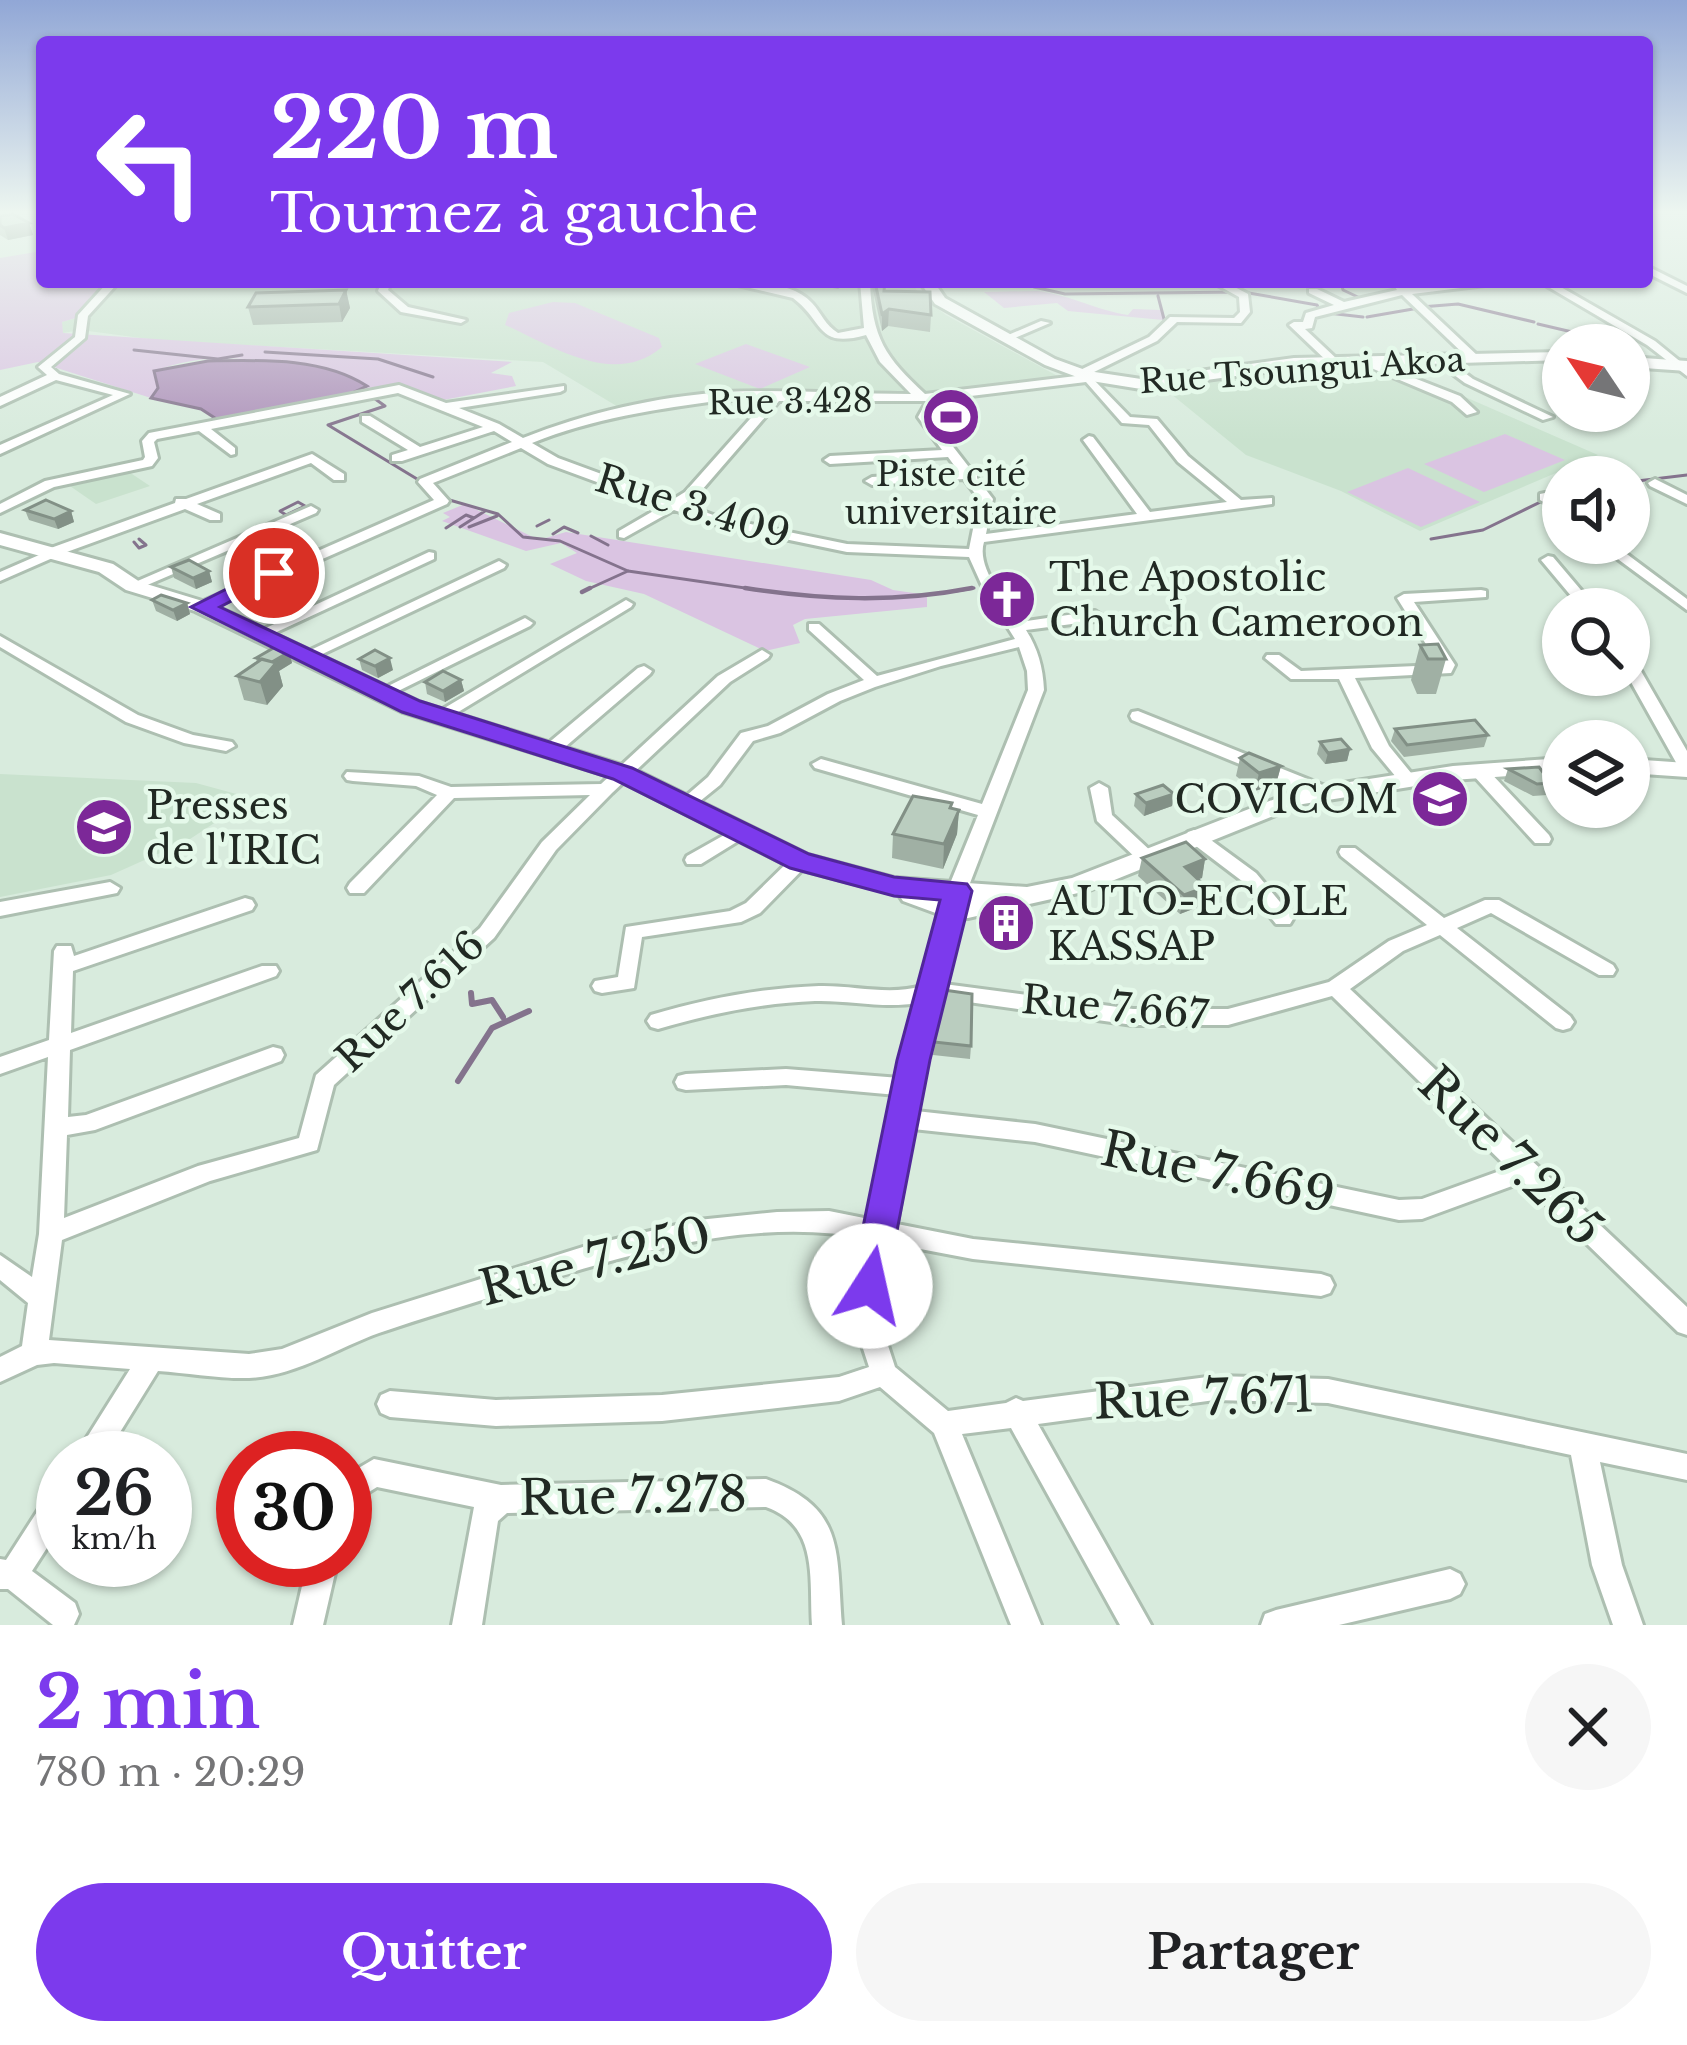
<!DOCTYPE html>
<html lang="fr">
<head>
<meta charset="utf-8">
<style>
	body { margin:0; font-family:"Libre Baskerville",serif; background:#f6f6f6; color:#202124; height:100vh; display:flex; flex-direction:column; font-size:45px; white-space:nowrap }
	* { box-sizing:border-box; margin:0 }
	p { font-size:39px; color:#757577 }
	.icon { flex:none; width:66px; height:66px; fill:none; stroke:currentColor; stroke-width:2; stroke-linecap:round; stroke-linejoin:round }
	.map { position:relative; height:1625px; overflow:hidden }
	.panel { display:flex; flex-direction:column; background:#fff; flex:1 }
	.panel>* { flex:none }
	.top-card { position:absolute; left:36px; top:36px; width:1617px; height:252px; border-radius:12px; box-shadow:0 3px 9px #0004; background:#7c3aed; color:#fff; overflow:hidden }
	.needle { width:78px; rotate:305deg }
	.tools { position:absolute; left:1542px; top:324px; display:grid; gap:24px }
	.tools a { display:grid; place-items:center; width:108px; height:108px; border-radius:50%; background:#fff; box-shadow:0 3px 9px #0004; font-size:60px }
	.speed { position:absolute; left:36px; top:1431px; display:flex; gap:24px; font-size:60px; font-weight:700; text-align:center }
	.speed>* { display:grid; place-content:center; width:156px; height:156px; border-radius:50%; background:#fff; box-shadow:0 3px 9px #0004; line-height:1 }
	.speed small { font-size:30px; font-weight:400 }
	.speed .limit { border:18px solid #d22; background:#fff; color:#111 }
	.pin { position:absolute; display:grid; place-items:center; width:102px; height:102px; color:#fff; margin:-51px; border:6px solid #fff; border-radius:50%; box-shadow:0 3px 12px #0007 }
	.me { position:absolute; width:132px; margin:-66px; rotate:10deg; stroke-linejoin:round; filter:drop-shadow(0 0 9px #0008) }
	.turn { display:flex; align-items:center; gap:42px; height:252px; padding:0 36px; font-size:54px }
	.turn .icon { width:156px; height:156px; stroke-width:2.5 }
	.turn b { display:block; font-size:84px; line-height:102px }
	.round { display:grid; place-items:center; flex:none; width:126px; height:126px; border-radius:63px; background:#f6f6f6 }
	.summary { display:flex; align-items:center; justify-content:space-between; height:204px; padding:0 36px }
	h1 { font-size:72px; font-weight:700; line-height:90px; color:#7c3aed }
	.cta { display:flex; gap:24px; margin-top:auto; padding:24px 36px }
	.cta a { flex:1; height:138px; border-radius:72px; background:#7c3aed; color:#fff; font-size:48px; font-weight:700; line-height:138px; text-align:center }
	.cta a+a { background:#f6f6f6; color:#202124 }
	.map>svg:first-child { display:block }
	.built { fill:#c9e2ce }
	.green { fill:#dac4e2 }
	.water { fill:#af93bb; stroke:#84738d; stroke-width:3 }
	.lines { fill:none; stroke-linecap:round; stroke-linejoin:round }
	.stream-far2 { stroke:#84738d; stroke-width:3 }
	.stream-far1 { stroke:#84738d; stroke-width:4.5 }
	.stream { stroke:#84738d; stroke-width:6 }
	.minor-casing { stroke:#adbfb1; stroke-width:6 }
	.major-casing { stroke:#adbfb1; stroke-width:6 }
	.minor { fill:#fff; fill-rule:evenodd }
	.major { fill:#fff; fill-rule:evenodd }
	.wall { fill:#a0b0a4 }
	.shaded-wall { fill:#829086 }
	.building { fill:#bacdbf; stroke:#829086; stroke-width:3 }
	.route { fill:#7c3aed; stroke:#51269a; stroke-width:3 }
	.labels { text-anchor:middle; stroke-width:9; stroke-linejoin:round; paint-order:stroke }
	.far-street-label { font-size:33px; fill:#212923; stroke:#e5f9ea }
	.far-poi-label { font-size:33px; fill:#212923; stroke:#e5f9ea }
	.street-label { font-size:39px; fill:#212923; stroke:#e5f9ea }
	.poi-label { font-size:39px; fill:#212923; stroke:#e5f9ea; text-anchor:start }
	.near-street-label { font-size:48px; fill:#212923; stroke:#e5f9ea }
</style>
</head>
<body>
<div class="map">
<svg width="1687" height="1625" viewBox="0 0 1687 1625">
	<rect width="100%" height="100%" fill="#d8ebdd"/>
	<path class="built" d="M107,282H913L918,294L946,315L1063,379L902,398L718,395L620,408L543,362L156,340L81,330L63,333L61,322L77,318Z
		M1347,365L1417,376L1598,455L1420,531L1341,491L1246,455L1165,389L1300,366Z
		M129,472L150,486L96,504L67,484Z
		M0,774L196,783L240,795L228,814L187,841L111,875L0,897Z"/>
	<path class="green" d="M42,251V282H107L76,318L62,322L63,333L512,362L491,373L512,376L516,386L438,401L385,386L364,391L361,382C296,364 220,345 155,371L158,388L151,398L38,362L0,370V258Z
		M1038,291C1074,296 1095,310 1128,315L1133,309L1161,310L1163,320L1068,311L1057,303L1004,308L984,292Z
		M553,302L575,303L659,338L662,347C614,388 552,346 505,325L509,313Z
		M746,344L810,367L760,389L695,364Z
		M1505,434L1565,460L1484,492L1424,464Z
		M1408,468L1480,502L1421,527L1347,492Z
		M465,504L539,540L566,532L871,580L893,590L927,595V607L805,619L793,625L800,643L765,651L644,594L586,581L550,564L577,553L561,543L526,551L442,521L450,517L443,513Z"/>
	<path class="water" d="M208,361C261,360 322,357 367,386L339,399L221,422L201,409L151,398L158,388L154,371Z"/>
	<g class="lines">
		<path class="stream-far2" d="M1341,282L1343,290L1360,298
			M1034,287L1065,294L1243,292L1317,305L1320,311
			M1158,296L1164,319
			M1421,307L1458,304L1534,322
			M1328,313L1363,317
			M1367,317L1413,309
			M1538,324L1585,335
			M134,350L218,359L242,355
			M265,352L378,359L433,377
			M364,391L385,406L328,425L422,482
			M1629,482L1687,475
			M446,499L498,514L523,537L560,541L628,571L766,591
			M298,502L305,506L286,515L280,511Z
			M537,526L549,520
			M460,527L485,511
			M469,527L497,516
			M446,528L466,515L474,518
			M553,534L564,527L578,533
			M591,536L608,545
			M1431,539L1483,530L1563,491
			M134,542L139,548L146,545L139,539
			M584,591L628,571
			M956,591L974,588"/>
		<path class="stream-far1" d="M745,588C823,600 895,603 972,588
			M582,592L590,588"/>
		<path class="stream" d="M471,993L472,1004L492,1000L503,1017
			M458,1081L492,1028L529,1011"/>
		<defs>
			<path id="minor" d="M1647,266L1687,286V293L1647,273Z
				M108,282H119L88,316L85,338L51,367L59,374L130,394L0,454V445L113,395L56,380L0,406V397L47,375L38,367L75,337L78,315Z
				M381,282H391L388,290L408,307L466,320L461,323L401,312L378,291Z
				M725,282C753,282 791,281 812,303C822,314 825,325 838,333L864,328L860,282H870C872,338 885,357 925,394L1076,376V372L1149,337L1170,317L1234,318L1240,312L1239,297L1212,282H1225L1248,294L1250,312L1241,323L1177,322L1157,341L1088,375H1101V379L1095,381L1130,417L1157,419L1188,456L1241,500L1272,498V504L984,542C976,568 1006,601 1020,622L1095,611L1103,616L1095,621L1026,630C1038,649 1043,667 1044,690L967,891L944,984L1133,1009H1228L1329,982L1389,941L1427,925L1341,856L1339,852L1341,848H1355L1444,918L1485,900H1499L1613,965L1616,970L1613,975H1599L1491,913L1457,928L1570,1016L1574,1022L1570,1028L1563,1030L1556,1028L1440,935L1403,951L1350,989L1687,1307V1335L1678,1332L1523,1182L1422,1219L1399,1220L1035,1142L913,1129L897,1224L973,1239L1321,1274L1330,1277L1334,1285L1330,1293L1321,1296L973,1259L894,1244L881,1324L895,1367L948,1411L1006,1403L1016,1398L1023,1401L1215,1376L1328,1379L1687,1454V1480L1600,1462L1622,1565L1643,1625H1613L1592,1565L1571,1455L1328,1403L1215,1400L1038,1424L1151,1625H1120L1011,1428L962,1434L1041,1625H1011L934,1433L880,1387L839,1401L662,1421L496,1426L390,1417L381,1413L377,1404L381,1395L390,1391L496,1400L662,1395L839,1377L869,1367L855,1324L871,1239C749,1215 626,1255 511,1291C467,1305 423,1318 379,1333C337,1348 296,1376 249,1378C220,1379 188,1373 158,1371L104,1458H74L130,1369L54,1363L37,1365L0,1382V1357L22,1346L28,1303L0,1280V1255L32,1277L39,1234L48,1057L0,1074V1057L49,1040L54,951L57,946H71L74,956L245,898L252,900L255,905L252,910L73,971L71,1033L262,966H276L279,971L276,976L70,1050L68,1117L86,1115L273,1047L281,1049L284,1055L281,1061L95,1130L67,1135L64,1218L198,1166L299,1138L316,1075L480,928L542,842L590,795L454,798L364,893H350L347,888L350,883L437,795L416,786L353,781L347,780L344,776L347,772L419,776L451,787L601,784L718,676L762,650L770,655L768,658L730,682L612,793L556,850L494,938L334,1085L317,1150L210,1181L62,1240L49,1340L249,1354L282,1349L372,1313L586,1246L698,1220L777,1212L829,1211L874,1220L897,1095L786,1085L686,1090L678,1088L675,1082L678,1076L686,1074L786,1069L900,1078L918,1003C883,1009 850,1000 815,1001C762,1003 709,1014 658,1029L651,1027L647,1021L651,1015C705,999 762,988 819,986C854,985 888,996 922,986L947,891L978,815L815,768L812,764L821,759L982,804L1028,690L1027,671L1019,647L941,666L875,687L840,701L780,733L753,741L720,785L694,806L688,808L679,802L708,777L741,733L768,726L828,694L864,680L809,630V624H819L877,676L1015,639L983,588L969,557L847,552L717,525L674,510L624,538L619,537V531L662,506L548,464L521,448L433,483L449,501L447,504L207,610H197V604L434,500L418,482L420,479L512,442L494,431L402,461H392V455L408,450L362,422V416H370L420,447L483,427L398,393L211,429L235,448V454L231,455L199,431L157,439L154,442L158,458L152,466L54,487L0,513V504L45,481L143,460L145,457L142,441L149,433L399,385L446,403L564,386V390L560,392L459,408L499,424L523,438C586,413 655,397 724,392C785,389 849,394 911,394L880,362L866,335C816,349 825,322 793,298ZM1086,382L1122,423L1149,425L1178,462L1227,502L1150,512L1093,437L1089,436L1083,440L1137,514L986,534L993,499L977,478V472L972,471L930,417L935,406L945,403L946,399ZM723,400H767L685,492L672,500L558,458L532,443C594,418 657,409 723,400ZM779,401H927L918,417L942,450L830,456L824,460L830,464L948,457L959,472L872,477L865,481L872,485L964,479L979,499L969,549L847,544L721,518L684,504L695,498ZM1332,996L1508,1168L1422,1199L1399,1200L1035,1124L916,1111L940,998L1133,1025H1228Z
				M1392,282H1400L1406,288L1452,282H1490L1485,285L1412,294L1479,357V361H1471L1402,295L1315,317L1312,328L1305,329L1339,361V365H1331L1289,325L1294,322H1303L1306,313L1334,305L1309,293V289H1317L1344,302L1397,290Z
				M1540,282H1552L1655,341L1687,367V376L1647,345Z
				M1041,321L1050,323L1008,341L999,339Z
				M1438,359H1446L1473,379L1553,417L1543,420L1465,383L1438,363Z
				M1368,360L1460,396L1477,412L1467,415L1452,402L1364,365V361Z
				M312,454L344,474V480H334L311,463L197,504L220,514V520H210L185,509L64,553L0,581V572L46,552L48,549L175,503L176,499H186Z
				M1655,479L1687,495V504L1650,486L1648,483Z
				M1545,493L1563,503V513L1540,500V494Z
				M311,506L318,510L316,513L138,589H128L126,586Z
				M1596,543H1612L1687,599V610Z
				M429,552L434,553V559L268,636L263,638L255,633Z
				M1548,556L1553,557L1597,609H1582L1541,560Z
				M499,561L506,565L504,568L314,658H302L300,655Z
				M1481,590L1486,591V597L1414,602L1455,665L1451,673L1355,678L1389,746L1416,779L1413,783H1401L1372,748L1339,679H1291L1265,658L1267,655H1279L1301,671L1439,665L1397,598L1404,594Z
				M626,600L633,604L631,607L445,720H433L431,716Z
				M525,618L533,623L530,626L388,696L382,698L374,693Z
				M0,636L138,715L193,735L232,742L235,746L226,751L184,743L126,722L0,647Z
				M1629,659L1637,664L1687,751V771L1678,766L1627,675Z
				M644,666L652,671L650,674L558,753H546L543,749L546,745L638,668Z
				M1138,711L1330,788L1333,792L1324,797L1318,796L1132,720L1130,716L1132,712Z
				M1479,766L1485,767L1549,835L1551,839L1549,843H1535L1473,775L1470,771L1473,767Z
				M1099,783L1108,788L1112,815L1154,854L1156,858L1154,862H1140L1097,821L1090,788Z
				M742,825L751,831L748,835L701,864H687L685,860L687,856Z
				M1194,830L1200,832L1256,873L1290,914L1293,919L1290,924H1276L1242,881L1188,840L1185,836L1188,832Z
				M800,855L809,861L807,865L760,913L741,922L642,937L634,988L602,993L595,991L592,986L595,981L618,977L626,927L730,911L746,903L793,857Z
				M110,882L120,888L117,893L0,916V902Z
				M374,1459L501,1485L766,1479C846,1508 836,1551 842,1625H812C809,1578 819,1526 766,1507L507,1513L498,1521L482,1625H452L474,1507L377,1487L345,1507V1476Z
				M63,1483V1523L32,1571L75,1603L79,1614L74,1625H53L8,1589H0V1559L6,1560L53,1487Z
				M308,1560H338L323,1625H293Z
				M1450,1569L1460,1574L1465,1584L1460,1594L1450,1599L1339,1625H1261L1265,1614L1276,1610Z"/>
			<path id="major" d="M920,282H934L945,298L1055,359L1088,371L1141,379L1294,358L1563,352V360L1294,368L1141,389L1085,380L1045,365L935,304Z
				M1629,357L1687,361V371L1629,367Z
				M0,533L113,564L140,582L209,603L419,702L631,768L808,855L894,878L1027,887L1072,878L1298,790L1453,766L1563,758V772L1453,780L1303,804L1087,891L968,918L952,919L903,901L899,895L791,867L615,778L403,712L195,611L126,590L99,572L0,545Z
				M1629,759L1687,763V777L1629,773Z"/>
		</defs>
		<use href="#minor" class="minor-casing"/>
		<use href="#major" class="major-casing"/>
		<use href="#minor" class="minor"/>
		<use href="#major" class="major"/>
	</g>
	<path class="wall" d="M0,216L29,223L33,235L8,240L0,235Z
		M816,282H849L838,289L817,285Z
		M871,282H892L885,286V291L931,315L930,332L888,326L882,331Z
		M346,290L350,308L342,322L253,325L248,307Z
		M25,510L71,511L74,522L58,529L29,520Z
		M171,567L209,571L212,582L196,589L174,578Z
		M152,600L187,603L190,614L177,621L156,611Z
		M1420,645L1446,659L1436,694H1417L1411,680Z
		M289,652L292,663L279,671L283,686L267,705L244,700L237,676L257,663L256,658Z
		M359,659L393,670L378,678L362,670Z
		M461,680L464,691L445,702L427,694L425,682Z
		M1395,729L1488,735L1484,747L1404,757L1391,741Z
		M1320,742L1350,749L1347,761L1325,764L1317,754Z
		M1240,758L1281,766L1276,784L1255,791L1236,776Z
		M1508,769L1551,783L1547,795L1533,796L1504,781Z
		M1424,782L1464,793L1460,805L1433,809L1420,794Z
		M1136,794H1174L1172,806L1144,816L1134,806Z
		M952,803V808L959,810L957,834L943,869L892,858L893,834Z
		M1142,858L1205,859L1202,878L1198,879L1206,887L1203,905L1180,914L1138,876Z
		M992,905L1024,921L1023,933L997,936L991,917Z
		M934,1042L971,1046L970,1059L933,1055Z"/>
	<path class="shaded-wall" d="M29,223L33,235L8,240L4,228Z
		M346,290L350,308L342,322L339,304Z
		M889,309L888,326L882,331V314Z
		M71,511L74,522L58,529L54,519Z
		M209,571L212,582L196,589L193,578Z
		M187,603L190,614L177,621L173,610Z
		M289,652L292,663L279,671L283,686L267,705L260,682L268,664Z
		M390,658L393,670L378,678L375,666Z
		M461,680L464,691L445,702L443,691Z
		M1350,749L1347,761L1325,764L1328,753Z
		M1281,766L1276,784L1255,791L1259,773Z
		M1174,794L1172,806L1144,816L1146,803Z
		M959,810L957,834L943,869L944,844Z
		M1205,859L1202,878L1181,885L1185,867Z
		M1206,887L1203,905L1180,914L1184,895Z"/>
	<path class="building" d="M13,214L29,223L4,228L0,225V216Z
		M875,282H885L884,291L930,292L931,315L889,309L882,314Z
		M346,290L339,304L248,307L256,293Z
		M46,500L71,511L54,519L25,510Z
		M189,560L209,571L193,578L171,567Z
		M161,595L187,603L173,610L152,600Z
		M1438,644L1446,659H1428L1420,645Z
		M277,646L289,652L272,662L256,658Z
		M375,650L390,658L375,666L359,659Z
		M262,659L276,663L260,682L237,676Z
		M443,671L461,680L443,691L425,682Z
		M1475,720L1488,735L1407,745L1395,729Z
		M1341,739L1350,749L1328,753L1320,742Z
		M1249,753L1281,766L1259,773L1240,758Z
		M1539,767L1551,783L1537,784L1508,769Z
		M1451,777L1464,793L1437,797L1424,782Z
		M1163,785L1174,794L1146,803L1136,794Z
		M913,796L952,803L950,808L959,810L944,844L893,834Z
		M1186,842L1205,859L1185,867L1206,887L1184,895L1142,858Z
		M1017,899L1024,921L998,924L992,905Z
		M944,990L972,994L971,1046L934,1042Z"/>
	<linearGradient id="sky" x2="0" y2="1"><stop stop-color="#91a7d6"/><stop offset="0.48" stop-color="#edf6f0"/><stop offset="1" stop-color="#edf6f0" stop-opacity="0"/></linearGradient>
	<rect width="1687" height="442" fill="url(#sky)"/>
	<path class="route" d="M266,569L285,573L220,607L420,701L632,768L809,854L894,877L967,884L972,891L930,1060L884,1298L870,1302L857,1298L851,1286L897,1060L940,900L894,896L790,868L613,779L402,712L191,607Z"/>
	<defs>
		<symbol id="stadium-disc" viewBox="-11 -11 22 22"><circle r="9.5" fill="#7c2898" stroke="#e5f9ea"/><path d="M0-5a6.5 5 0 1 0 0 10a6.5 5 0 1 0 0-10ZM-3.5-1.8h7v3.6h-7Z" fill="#fff"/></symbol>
		<symbol id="church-disc" viewBox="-11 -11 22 22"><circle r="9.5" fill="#7c2898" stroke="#e5f9ea"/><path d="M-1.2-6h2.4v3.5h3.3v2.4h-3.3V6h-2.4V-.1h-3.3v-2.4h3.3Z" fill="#fff"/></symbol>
		<symbol id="university-disc" viewBox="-11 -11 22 22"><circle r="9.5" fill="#7c2898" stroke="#e5f9ea"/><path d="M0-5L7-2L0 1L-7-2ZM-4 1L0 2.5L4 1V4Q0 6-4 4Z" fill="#fff"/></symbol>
		<symbol id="building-disc" viewBox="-11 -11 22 22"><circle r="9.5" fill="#7c2898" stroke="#e5f9ea"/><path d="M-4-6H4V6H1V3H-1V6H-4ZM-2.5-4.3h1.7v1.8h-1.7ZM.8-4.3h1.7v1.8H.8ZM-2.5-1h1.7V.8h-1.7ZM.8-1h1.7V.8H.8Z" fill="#fff"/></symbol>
	</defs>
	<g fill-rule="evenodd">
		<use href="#stadium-disc" x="918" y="384" width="66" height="66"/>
		<use href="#church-disc" x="974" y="566" width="66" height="66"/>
		<use href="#university-disc" x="1407" y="766" width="66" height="66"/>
		<use href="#university-disc" x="71" y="794" width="66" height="66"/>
		<use href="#building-disc" x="973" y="890" width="66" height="66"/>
	</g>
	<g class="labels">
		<g class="far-street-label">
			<text transform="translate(1302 370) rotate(-4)" y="12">Rue Tsoungui Akoa</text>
			<text transform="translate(790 401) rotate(-1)" y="12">Rue 3.428</text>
		</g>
		<g class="far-poi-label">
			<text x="951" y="486">Piste cité<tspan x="951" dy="38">universitaire</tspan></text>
		</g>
		<g class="street-label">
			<text transform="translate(693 506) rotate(17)" y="14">Rue 3.409</text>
			<text transform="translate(410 1001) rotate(-43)" y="14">Rue 7.616</text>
			<text transform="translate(1115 1007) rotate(5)" y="14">Rue 7.667</text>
		</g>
		<g class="poi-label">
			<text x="1049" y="591">The Apostolic<tspan x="1049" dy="45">Church Cameroon</tspan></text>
			<text x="1398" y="813" text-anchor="end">COVICOM</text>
			<text x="146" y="819">Presses<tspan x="146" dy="45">de l'IRIC</tspan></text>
			<text x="1048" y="915">AUTO-ECOLE<tspan x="1048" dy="45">KASSAP</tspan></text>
		</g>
		<g class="near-street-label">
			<text transform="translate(1511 1156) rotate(44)" y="17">Rue 7.265</text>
			<text transform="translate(1218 1172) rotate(12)" y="17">Rue 7.669</text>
			<text transform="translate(595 1261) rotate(-14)" y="17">Rue 7.250</text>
			<text transform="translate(1204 1398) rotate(-2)" y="17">Rue 7.671</text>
			<text transform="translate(633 1496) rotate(-1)" y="17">Rue 7.278</text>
		</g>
	</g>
</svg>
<div class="tools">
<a><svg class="needle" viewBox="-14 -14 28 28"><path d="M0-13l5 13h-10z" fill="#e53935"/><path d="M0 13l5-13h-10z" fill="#757577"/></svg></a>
<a><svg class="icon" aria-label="sound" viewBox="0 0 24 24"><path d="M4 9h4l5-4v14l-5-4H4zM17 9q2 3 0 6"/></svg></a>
<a><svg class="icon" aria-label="search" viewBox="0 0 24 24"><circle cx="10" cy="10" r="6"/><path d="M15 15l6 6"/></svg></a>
<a><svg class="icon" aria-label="layers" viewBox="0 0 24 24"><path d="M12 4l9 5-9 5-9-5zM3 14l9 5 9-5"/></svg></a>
</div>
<div class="speed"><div>26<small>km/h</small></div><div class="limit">30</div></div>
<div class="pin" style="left:274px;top:573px;background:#d93025"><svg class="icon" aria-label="arrive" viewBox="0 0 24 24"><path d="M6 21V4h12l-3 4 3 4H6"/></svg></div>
<svg class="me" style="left:870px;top:1286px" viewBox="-20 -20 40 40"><circle r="19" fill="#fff"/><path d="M0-13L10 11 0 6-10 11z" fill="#7c3aed"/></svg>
<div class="top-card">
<div class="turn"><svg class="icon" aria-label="left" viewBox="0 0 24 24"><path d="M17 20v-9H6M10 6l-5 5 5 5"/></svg><div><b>220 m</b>Tournez à gauche</div></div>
</div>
</div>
<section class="panel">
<div class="summary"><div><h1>2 min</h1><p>780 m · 20:29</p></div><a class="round"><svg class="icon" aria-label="close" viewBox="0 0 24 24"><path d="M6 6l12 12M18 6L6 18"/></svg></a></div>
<div class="cta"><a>Quitter</a><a>Partager</a></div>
</section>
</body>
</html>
